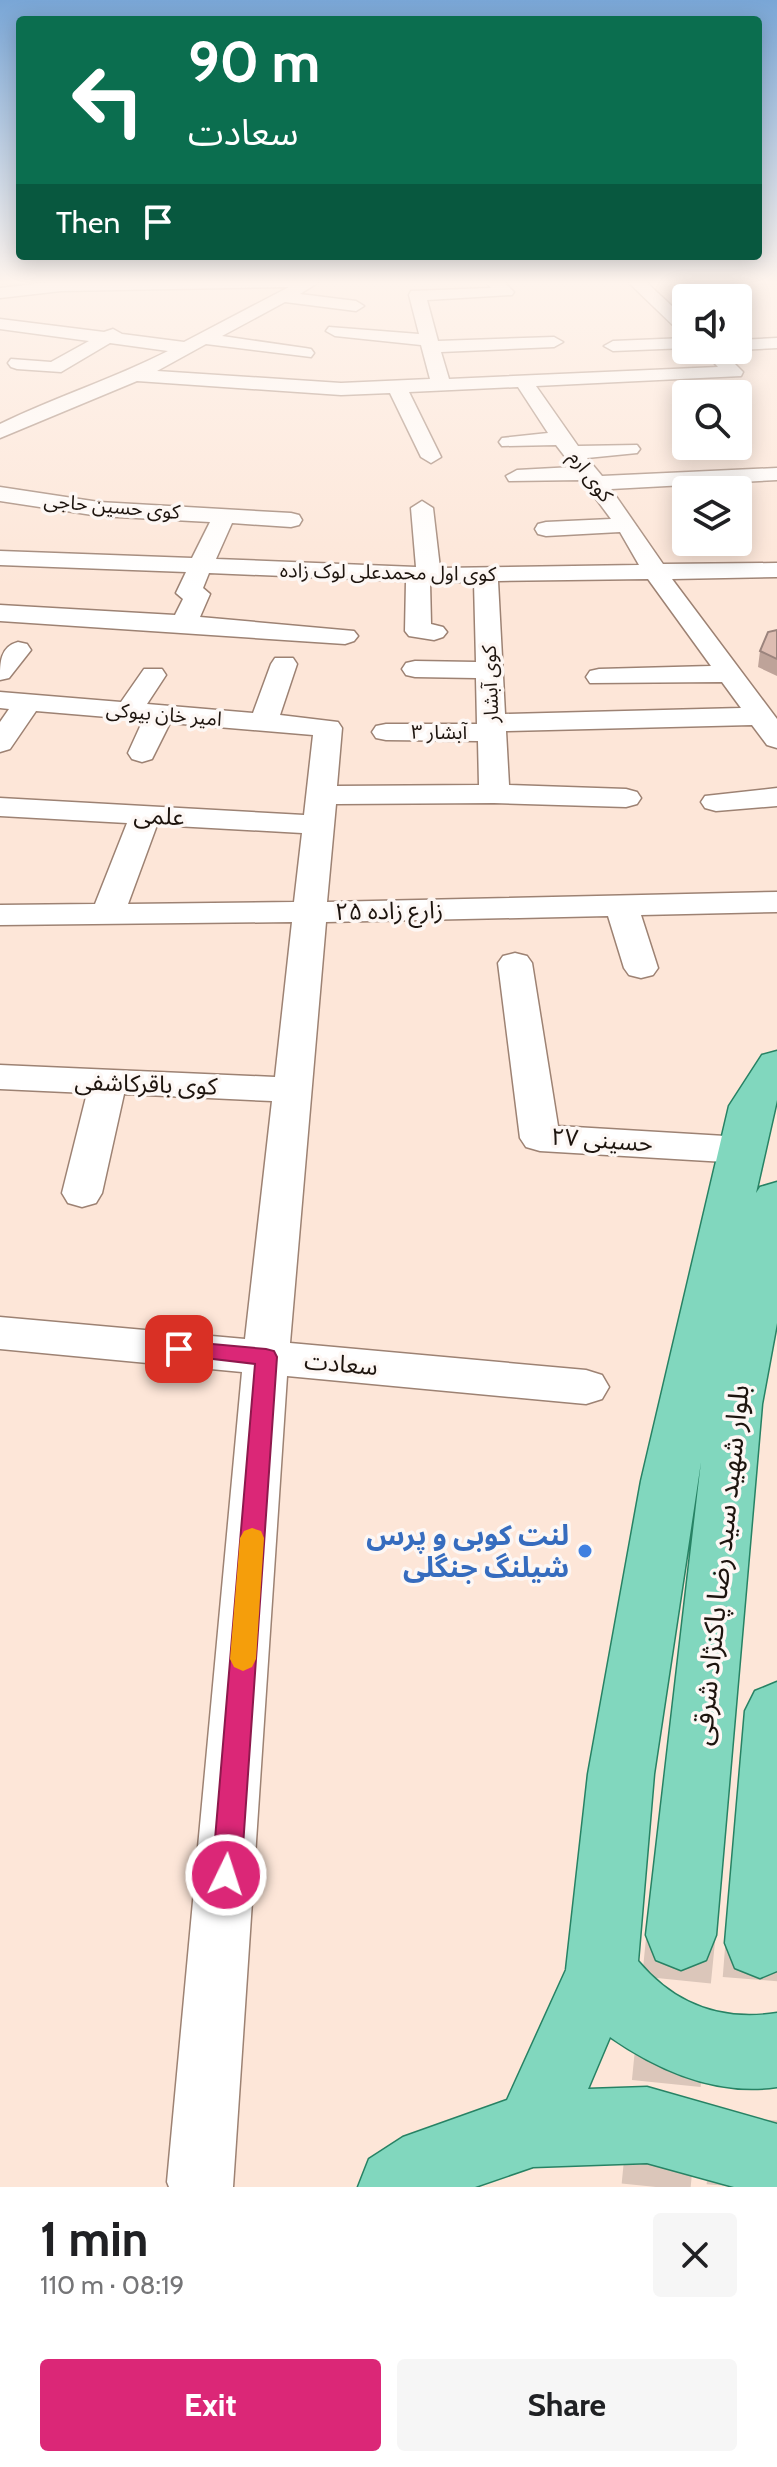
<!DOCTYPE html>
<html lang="en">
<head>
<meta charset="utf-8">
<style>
	body { margin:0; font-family:Cabin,"Noto Sans Arabic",sans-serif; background:#f6f6f6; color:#202124; height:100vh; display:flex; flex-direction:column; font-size:30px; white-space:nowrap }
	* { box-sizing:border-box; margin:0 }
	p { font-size:26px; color:#757577 }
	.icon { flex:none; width:44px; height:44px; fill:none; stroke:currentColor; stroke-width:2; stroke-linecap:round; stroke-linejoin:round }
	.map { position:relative; height:2187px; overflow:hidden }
	.panel { display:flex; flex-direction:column; background:#fff; flex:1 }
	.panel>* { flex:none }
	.hud { position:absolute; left:16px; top:16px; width:746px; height:244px; border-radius:8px; box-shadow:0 4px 20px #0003; background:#0b6e4f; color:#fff; overflow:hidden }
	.fabs { position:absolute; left:672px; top:284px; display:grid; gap:16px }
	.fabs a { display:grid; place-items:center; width:80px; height:80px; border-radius:8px; background:#fff; box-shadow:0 4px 20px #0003; font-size:40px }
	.pin { position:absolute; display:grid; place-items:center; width:68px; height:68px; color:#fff; margin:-34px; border-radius:16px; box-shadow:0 4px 12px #0006 }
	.me { position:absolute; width:88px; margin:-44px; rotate:4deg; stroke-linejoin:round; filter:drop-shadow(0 0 6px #0008) }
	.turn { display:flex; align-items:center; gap:28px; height:168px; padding:0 40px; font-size:36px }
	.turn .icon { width:104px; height:104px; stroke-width:2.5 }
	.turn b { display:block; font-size:56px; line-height:68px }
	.then { display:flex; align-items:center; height:76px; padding:0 40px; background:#0003; gap:16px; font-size:30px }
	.round { display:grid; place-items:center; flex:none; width:84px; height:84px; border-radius:8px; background:#f6f6f6 }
	.summary { display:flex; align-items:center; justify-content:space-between; height:136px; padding:0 40px }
	h1 { font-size:48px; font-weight:800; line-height:60px }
	.cta { display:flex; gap:16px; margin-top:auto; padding:16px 40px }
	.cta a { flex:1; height:92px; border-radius:8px; background:#db2777; color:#fff; font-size:32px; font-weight:800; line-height:92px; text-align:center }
	.cta a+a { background:#f6f6f6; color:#202124 }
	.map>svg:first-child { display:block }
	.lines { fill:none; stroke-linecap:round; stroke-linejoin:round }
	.primary-tunnel { stroke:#dbc6ba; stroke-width:69; stroke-dasharray:69 35; stroke-linecap:butt }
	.minor-casing { stroke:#9d8273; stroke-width:3 }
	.primary-casing { stroke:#278264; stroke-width:3 }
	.minor { fill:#fff; fill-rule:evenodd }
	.primary { fill:#81d7be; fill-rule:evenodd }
	.wall { fill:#bea399 }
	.building { fill:#ddbdb2; stroke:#9b847d; stroke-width:2 }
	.route { fill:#db2777; stroke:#8e194d; stroke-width:2 }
	.slow { fill:#f59e0b }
	.shop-dot { fill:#3f7fe0; stroke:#fdf7f4; stroke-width:3 }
	.labels { text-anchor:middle; stroke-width:7; stroke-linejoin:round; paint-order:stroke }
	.far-street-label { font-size:20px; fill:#1d140e; stroke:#fdf7f4 }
	.street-label { font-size:24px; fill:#1d140e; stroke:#fdf7f4 }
	.near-shop-label { font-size:28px; font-weight:bold; fill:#366cbe; stroke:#fdf7f4; text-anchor:end }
	.near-street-label { font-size:28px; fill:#1d140e; stroke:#fdf7f4 }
</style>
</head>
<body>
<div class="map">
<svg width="777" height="2187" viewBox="0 0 777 2187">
	<rect width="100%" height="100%" fill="#fde6d8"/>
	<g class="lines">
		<path class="primary-tunnel" d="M656,2187L681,1935
			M741,2187L760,1943"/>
		<defs>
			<path id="minor" d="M52,282H319L300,294L356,301L364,306L356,311L285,302L222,336L305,348L311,349L314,353L311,357L206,344L157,371L341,383L430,379L421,345L335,336L326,331L329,327L419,334L409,295L411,291L491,288L486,282H504L514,292L512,295L427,300L438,341L554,337L563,342L554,347L441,352L449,379L718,367L702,350H721L743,372L741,376L536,386L578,446L637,445L640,449L637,453L587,458L602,476L777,468V480L611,489L663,564L777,563V577L672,579L777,719V748L767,745L752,725L506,731L509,785L626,789L637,792L641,798L637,804L626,807L494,803L336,804L327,902L777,892V912L641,915L658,968L653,975L641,978L629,975L624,968L608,916L326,922L290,1343L586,1370L602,1375L609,1387L602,1399L586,1404L287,1376L233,2187H169L167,2182L242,1372L0,1349V1317L245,1339L272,1101L124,1094L102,1193L96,1203L82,1207L68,1203L62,1193L87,1093L0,1089V1065L275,1077L292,922L0,925V905L95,904L127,823L0,816V798L304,815L313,735L170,723L152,759L142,762L132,759L128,753L143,720L36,711L10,749L0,752V722L9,709L0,708V692L121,702L144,669H162L166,675L147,704L253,713L271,664L275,658H293L297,664L280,715L338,722L342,728L337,786L479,785L478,741L386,740L376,738L372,732L376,726L386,724H477L476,678L415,677L406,675L402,669L406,663L415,661L476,662L474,582H430L431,624L443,627L447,632L443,637L434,640L409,636L405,631L406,581L209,573L203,588L210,594L200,617L354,631L358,636L354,641L345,644L0,621V605L175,615L183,599L176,593L186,572L0,565V551L192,558L210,522L99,516L0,501V487L99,502L291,513L299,515L302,520L299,525L291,527L232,523L216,559L416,567L411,508L422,501L433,508L440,568L639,565L620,532L546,536L538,534L535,529L538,524L546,522L611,519L582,480L509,481L506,476L517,470L573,467L556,445L502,446L499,442L502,438L548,433L518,387L409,392L441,457L431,463L421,457L390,393L341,395L137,381L0,438V424C55,397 113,379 168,351L110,343L61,372L17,369L11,367L8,363L11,359L51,362L89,341L0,329V319L104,332L113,329L122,334L184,342L289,287L61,291L0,298V288ZM648,579L711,666L599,669L590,671L586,677L590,683L722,682L741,708L505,714L498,581ZM157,825L302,833L294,902L128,904Z
				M628,282H646L686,319V333L680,332Z
				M686,338V348L613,351L604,346L613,341Z
				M777,338V348L738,350H737L738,340Z
				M18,642L27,644L31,650L9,678L0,680C0,662 0,647 18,642Z
				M777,788V806L716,811L705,808L701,802L705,796Z
				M515,953L527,956L532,963L558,1126L742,1137L756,1141L762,1150L756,1159L742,1163L540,1151L526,1147L520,1138L498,963L503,956Z"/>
			<path id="primary" d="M777,1051V1100L756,1193L760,1187L777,1182V1323L762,1404L716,1935L706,1960L681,1970L656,1960L646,1935L701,1462L654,1774L638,1961C674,2004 721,2022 777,2013V2087C717,2096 659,2071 610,2037L588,2089L647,2087L777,2124V2187H734L647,2163L533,2167L475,2187H358L369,2159L403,2137L507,2100L566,1970L588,1774L641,1481L729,1106L762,1055Z
				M777,1682V1971L760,1978L735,1968L725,1943L745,1711L755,1691Z"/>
		</defs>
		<use href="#minor" class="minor-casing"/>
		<use href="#primary" class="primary-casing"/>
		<use href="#minor" class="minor"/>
		<use href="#primary" class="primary"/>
	</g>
	<path class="wall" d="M777,630V676L758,667L760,651Z"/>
	<path class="building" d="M777,630V659L760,651L768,632Z"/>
	<linearGradient id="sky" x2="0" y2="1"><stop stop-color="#79a6d6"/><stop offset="0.48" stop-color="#fef4ed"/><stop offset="1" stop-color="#fef4ed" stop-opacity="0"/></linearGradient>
	<rect width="777" height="588" fill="url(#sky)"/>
	<path class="route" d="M179,1341L266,1349L274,1351L277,1357L241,1875L236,1884L226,1888L216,1884L212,1875L255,1364L171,1354L168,1349L171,1343Z"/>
	<path class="slow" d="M252,1528L261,1531L264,1538L256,1659L252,1667L243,1671L234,1667L230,1659L240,1538L244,1531Z"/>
	<circle class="shop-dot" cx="585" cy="1551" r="8"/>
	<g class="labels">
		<g class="far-street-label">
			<text transform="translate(591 476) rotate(53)" y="7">کوی ارم</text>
			<text transform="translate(112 506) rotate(5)" y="7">کوی حسین حاجی</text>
			<text transform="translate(388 572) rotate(1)" y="7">کوی اول محمدعلی لوک زاده</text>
			<text transform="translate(490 684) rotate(-92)" y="7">کوی آبشار</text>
			<text transform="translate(164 714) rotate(5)" y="7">امیر خان بیوکی</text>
			<text x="439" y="739">آبشار ۳</text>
		</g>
		<g class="street-label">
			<text transform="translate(159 816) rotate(3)" y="8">علمی</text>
			<text transform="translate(389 911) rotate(-1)" y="8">زارع زاده ۲۵</text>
			<text transform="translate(146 1084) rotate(2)" y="8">کوی باقرکاشفی</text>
			<text transform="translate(602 1140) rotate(4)" y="8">حسینی ۲۷</text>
			<text transform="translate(341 1364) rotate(5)" y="8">سعادت</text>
		</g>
		<g class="near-shop-label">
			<text x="569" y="1545">لنت کوبی و پرس<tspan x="569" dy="32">شیلنگ‌ جنگلی</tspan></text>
		</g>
		<g class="near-street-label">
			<text transform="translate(720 1565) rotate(-84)" y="10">بلوار شهید سید رضا پاکنژاد شرقی</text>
		</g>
	</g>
</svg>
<div class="fabs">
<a><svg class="icon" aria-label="sound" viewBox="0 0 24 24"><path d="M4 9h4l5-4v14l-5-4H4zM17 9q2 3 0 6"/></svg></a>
<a><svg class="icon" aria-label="search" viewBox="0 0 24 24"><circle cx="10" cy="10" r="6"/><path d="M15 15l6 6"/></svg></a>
<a><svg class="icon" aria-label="layers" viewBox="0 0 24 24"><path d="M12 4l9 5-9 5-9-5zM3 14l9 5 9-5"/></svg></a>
</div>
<div class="pin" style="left:179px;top:1349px;background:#d93025"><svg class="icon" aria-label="arrive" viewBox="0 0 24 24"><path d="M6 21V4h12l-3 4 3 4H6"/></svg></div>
<svg class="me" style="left:226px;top:1875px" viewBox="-20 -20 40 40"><circle r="17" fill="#db2777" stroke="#fff" stroke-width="3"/><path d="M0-11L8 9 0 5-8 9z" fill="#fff"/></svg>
<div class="hud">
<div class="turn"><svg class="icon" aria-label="left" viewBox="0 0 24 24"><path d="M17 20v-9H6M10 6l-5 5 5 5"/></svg><div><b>90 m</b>سعادت</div></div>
<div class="then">Then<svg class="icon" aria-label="arrive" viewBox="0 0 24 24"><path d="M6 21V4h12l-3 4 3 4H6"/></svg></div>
</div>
</div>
<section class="panel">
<div class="summary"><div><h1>1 min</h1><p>110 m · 08:19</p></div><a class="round"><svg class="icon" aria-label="close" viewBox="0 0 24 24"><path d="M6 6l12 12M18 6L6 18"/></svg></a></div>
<div class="cta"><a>Exit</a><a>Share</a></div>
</section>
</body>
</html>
